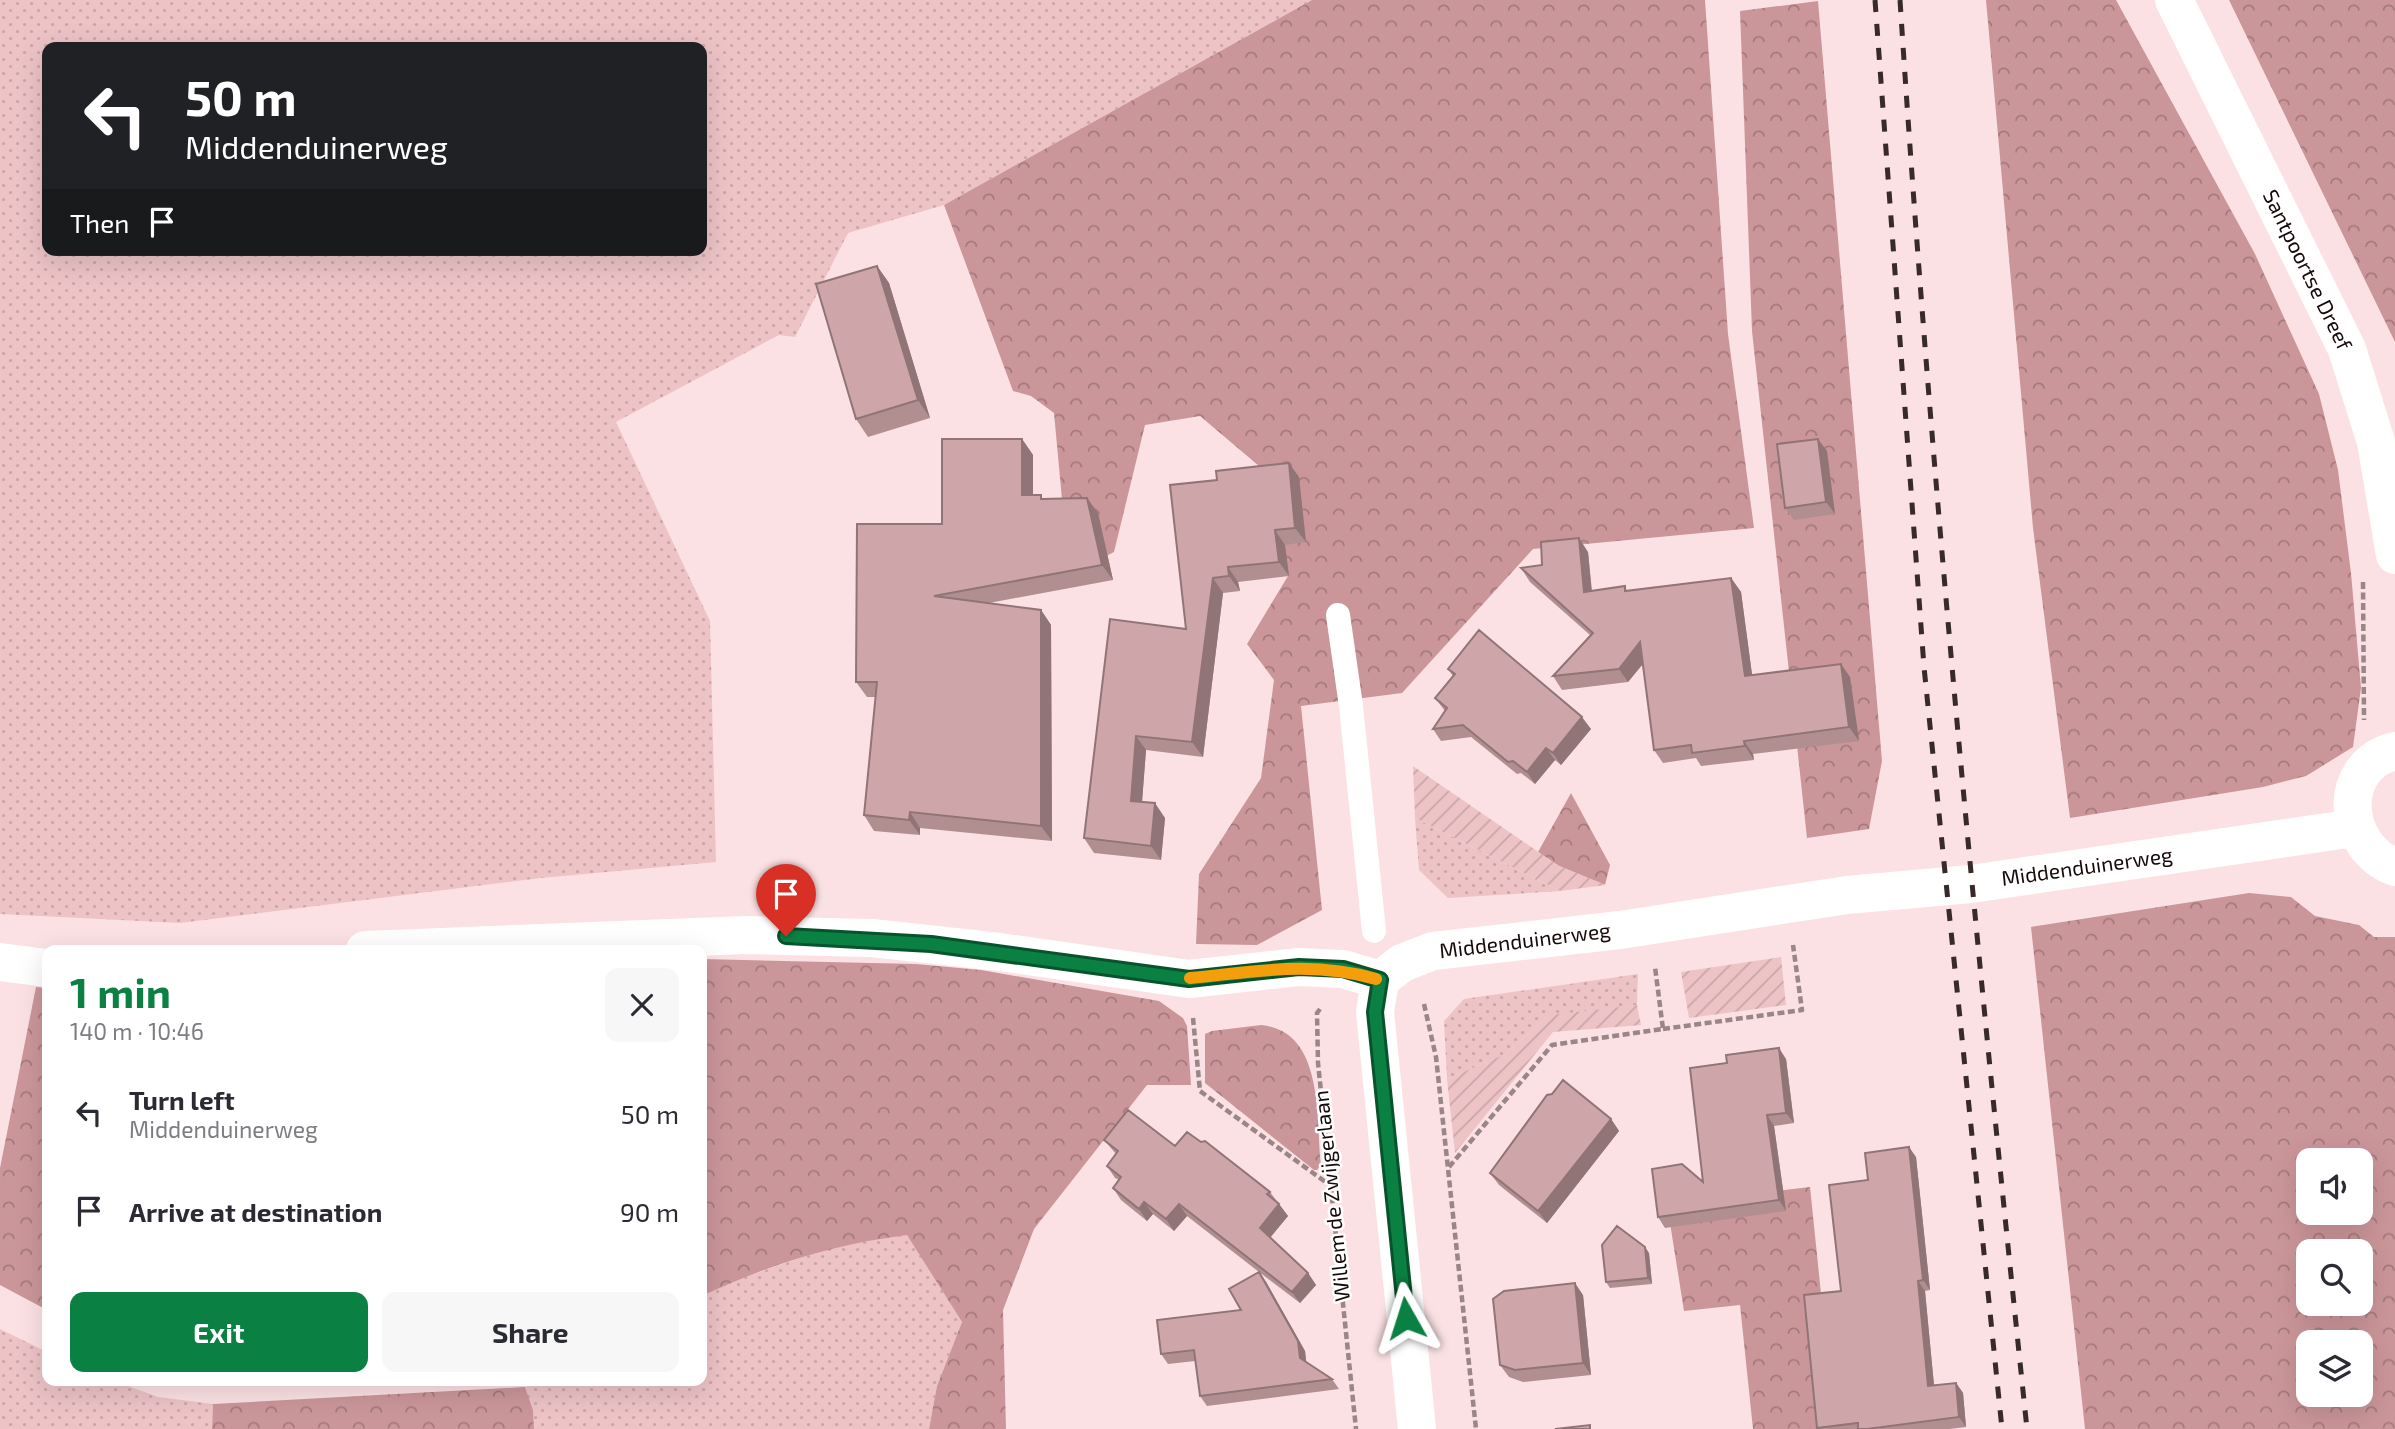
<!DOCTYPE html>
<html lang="en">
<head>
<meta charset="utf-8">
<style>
	body { margin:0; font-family:"Exo 2",sans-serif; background:#f7f7f7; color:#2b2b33; height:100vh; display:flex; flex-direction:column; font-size:26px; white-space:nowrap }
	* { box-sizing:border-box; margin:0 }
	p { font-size:23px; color:#7c7c81 }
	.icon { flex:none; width:38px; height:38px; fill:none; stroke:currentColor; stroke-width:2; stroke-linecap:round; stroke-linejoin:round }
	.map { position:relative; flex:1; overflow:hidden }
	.sheet { position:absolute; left:42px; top:945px; width:665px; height:441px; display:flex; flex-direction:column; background:#fff; border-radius:14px; box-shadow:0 7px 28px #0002 }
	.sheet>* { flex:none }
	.hud { position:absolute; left:42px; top:42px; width:665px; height:214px; border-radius:14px; box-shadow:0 7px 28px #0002; background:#202124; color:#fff; overflow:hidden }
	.fabs { position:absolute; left:2296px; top:1148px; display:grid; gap:14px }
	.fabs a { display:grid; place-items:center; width:77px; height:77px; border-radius:14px; background:#fff; box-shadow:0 7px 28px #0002; font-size:35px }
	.pin { position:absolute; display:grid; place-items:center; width:60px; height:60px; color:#fff; margin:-72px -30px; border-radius:50% 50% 50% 0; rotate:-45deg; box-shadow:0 0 7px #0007 }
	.pin .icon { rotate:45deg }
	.me { position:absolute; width:77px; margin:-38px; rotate:354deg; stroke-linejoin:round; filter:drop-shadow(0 0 5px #0008) }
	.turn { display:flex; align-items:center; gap:24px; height:147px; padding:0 28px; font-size:32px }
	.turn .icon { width:91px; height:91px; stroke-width:2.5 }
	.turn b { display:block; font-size:49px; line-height:60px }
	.then { display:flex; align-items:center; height:66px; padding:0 28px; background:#0003; gap:14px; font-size:26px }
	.round { display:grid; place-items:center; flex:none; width:74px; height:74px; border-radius:14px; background:#f7f7f7 }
	.head { display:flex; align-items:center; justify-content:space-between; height:119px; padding:0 28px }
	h1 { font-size:42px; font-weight:700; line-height:52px; color:#0b8043 }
	.cta { display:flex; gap:14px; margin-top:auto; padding:14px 28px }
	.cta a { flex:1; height:80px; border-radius:14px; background:#0b8043; color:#fff; font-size:28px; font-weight:700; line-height:80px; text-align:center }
	.cta a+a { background:#f7f7f7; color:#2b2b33 }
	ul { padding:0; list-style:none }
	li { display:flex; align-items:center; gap:21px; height:98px; padding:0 28px }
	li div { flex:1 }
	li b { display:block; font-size:26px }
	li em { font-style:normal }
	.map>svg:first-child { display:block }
	.grass { fill:url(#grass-dots); fill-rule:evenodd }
	.forest { fill:url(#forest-crowns); fill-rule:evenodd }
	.garden { fill:url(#garden-furrows) }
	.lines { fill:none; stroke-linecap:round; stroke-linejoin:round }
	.path { stroke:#9a8587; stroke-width:4.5; stroke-dasharray:7 3.5; stroke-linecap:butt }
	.lane { stroke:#fff; stroke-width:24 }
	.street { stroke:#fff; stroke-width:38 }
	.secondary { stroke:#fff; stroke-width:38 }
	.rail { stroke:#38292a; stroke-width:5; stroke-dasharray:12 12; stroke-linecap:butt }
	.wall { fill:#b18f91 }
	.shaded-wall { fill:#907476 }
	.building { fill:#cea6a9; stroke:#907476; stroke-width:2 }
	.route-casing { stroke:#07532c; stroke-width:18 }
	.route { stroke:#0b8043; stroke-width:12 }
	.slow { stroke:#f59e0b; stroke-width:12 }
	.labels { text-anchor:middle; stroke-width:5; stroke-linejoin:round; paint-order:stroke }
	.street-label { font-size:21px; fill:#16090a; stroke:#fff }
</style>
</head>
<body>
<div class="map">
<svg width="2395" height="1429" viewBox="0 0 2395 1429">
	<defs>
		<pattern id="grass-dots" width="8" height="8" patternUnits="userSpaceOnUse" patternTransform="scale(1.75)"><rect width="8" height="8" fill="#edc3c6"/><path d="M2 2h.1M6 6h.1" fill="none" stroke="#caa6a9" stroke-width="1.8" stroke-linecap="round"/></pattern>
		<pattern id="forest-crowns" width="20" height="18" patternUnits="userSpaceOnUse" patternTransform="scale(1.75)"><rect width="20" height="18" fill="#cb969a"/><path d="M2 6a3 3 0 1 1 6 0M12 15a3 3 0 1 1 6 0" fill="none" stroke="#a4797c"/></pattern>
		<pattern id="garden-furrows" width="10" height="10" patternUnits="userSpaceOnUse" patternTransform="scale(1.75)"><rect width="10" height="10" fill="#edc3c6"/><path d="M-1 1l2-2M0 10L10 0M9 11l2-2" fill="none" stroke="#caa6a9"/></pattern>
	</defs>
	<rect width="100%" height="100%" fill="#fbe1e3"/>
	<path class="grass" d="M0,0H1312L944,205L848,233L795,337L779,335L616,422L710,621L716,862L541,878L180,923L0,914ZM47,47H702V250H47Z
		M1415,818L1560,891L1448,898L1419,870Z
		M1638,974L1637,1005L1549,1016L1505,1054L1447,1079L1444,1021L1464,999Z
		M907,1234L962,1322L937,1386L929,1429H534L533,1410L525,1387L551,1381H702V1296L739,1279L841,1244Z
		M0,1329L47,1352V1381H115L158,1397L213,1404L212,1429H0Z"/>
	<path class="forest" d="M1312,0H1705L1728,334L1754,528L1533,549L1402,693L1301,706L1322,910L1257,945L1196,944L1199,874L1261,778L1274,680L1247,644L1288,576L1272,477L1200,416L1145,425L1114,552L1083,568L1068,564L1054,413L1031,396L1013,391L944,205Z
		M1986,0H2116L2255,254L2319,394L2338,470L2351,573L2361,688L2353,747L2306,776L2263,787L2070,818L2033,528Z
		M2229,0H2395V342Z
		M1818,1L1882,761L1869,829L1807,838L1752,331L1740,11Z
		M1571,793L1610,865L1605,885L1559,866L1538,852Z
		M2249,893L2291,897L2315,916L2359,925L2374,937H2395V1429H2085L2031,927ZM2308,1160H2361V1213H2308ZM2308,1251H2361V1304H2308ZM2308,1342H2361V1395H2308Z
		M702,959L916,964L981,970L1159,1001L1183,1018L1187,1026L1191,1085H1147L1034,1229L1003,1310L1006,1429H929L937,1386L962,1322L907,1235C834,1244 768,1265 702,1296Z
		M36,987L47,988V1310L0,1285V1168Z
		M1261,1025C1324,1031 1316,1116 1321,1165L1317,1170H1314L1205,1083V1034L1212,1031Z
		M1810,1187L1835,1429H1753L1740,1305L1684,1311L1667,1204Z
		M525,1387L533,1410L534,1429H212L213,1404Z"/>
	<path class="garden" d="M1413,766L1559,866L1606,885L1560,891L1415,818Z
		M1781,957L1786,1005L1689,1018L1681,972Z
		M1637,1005L1641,1025L1553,1032L1455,1153L1447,1079L1505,1054L1550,1015Z"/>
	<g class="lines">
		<path class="path" d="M2363,582L2364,720
			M1424,1004L1436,1057L1476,1429
			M1320,1009L1317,1013L1318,1063L1356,1429
			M1193,1018L1200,1091L1331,1186
			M1663,1029L1802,1010L1793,945
			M1449,1167L1552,1045L1663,1029L1655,967"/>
		<path class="lane" d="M1338,615L1351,706L1374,931"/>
		<path class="street" d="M365,950L746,935L872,938L1000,952L1189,979L1299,967L1343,969L1380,980
			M0,962L47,968"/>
		<path class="secondary" d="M2174,0L2347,349L2376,442L2395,555
			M2395,751C2335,766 2342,847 2395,867
			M1417,1429L1375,1012L1380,980L1402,963L1433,951L1620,930L1847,895L1971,884L2355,828"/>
		<path class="rail" d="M1875,0L1924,667L2002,1429
			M1900,0C1931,477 1977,953 2027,1429"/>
	</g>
	<path class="wall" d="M877,266L889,283L930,418L868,437L856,419Z
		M1022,439L1033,455V495L1043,499L1098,513L1113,580L989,603L1041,610L1051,625L1052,841L920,828V835L874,831L864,815L876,697H867L856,682Z
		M1827,451L1835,514L1794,520L1785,508Z
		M1299,477L1306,542L1285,545L1289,576L1238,582L1240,591L1223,593L1203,757L1146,750L1142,802L1165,818L1161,860L1094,853L1084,838L1186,629L1170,485Z
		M1588,552L1592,591L1625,586L1627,591L1731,578L1741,592L1752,675L1841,664L1850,677L1859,741L1753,754L1754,760L1701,766L1696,758L1663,763L1654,750L1643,664L1628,682L1562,690L1553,676L1590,635L1530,582L1521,568L1542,565Z
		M1448,669L1591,729L1561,765L1555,760L1535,784L1521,773L1517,774L1471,737L1441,741L1433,729L1445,711L1435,698L1453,676Z
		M1786,1059L1794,1123L1774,1126L1786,1211L1665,1228L1658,1217L1703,1182Z
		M1611,1119L1619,1131L1547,1223L1499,1185L1490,1173Z
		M1104,1140L1175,1146L1270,1192L1288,1216L1270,1238L1308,1273L1316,1285L1300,1303L1259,1272L1266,1282L1305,1351L1306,1362L1332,1379L1339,1389L1207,1406L1200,1396L1195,1361L1168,1364L1161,1354L1241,1310L1259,1272L1187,1216L1174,1231L1153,1214L1147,1221L1121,1200L1113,1188L1119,1180L1115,1178L1107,1166L1116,1154Z
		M1916,1157L1930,1290L1925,1291L1934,1385L1956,1383L1963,1393L1966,1427L1949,1429H1817L1841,1291L1868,1180Z
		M1649,1253L1652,1284L1610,1288L1606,1282Z
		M1583,1295L1591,1375L1523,1382L1509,1377L1500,1365Z"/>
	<path class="shaded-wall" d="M877,266L889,283L930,418L918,400Z
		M1022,439L1033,455V511L1022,495Z
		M1818,439L1827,451L1835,514L1826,502Z
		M1289,463L1299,477L1306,542L1295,528Z
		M1087,498L1098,513L1113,580L1102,565Z
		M1275,530L1285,545L1289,576L1279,562Z
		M1579,538L1588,552L1593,606L1584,592Z
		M1228,567L1238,582L1240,591L1229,576Z
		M1213,578L1223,593L1203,757L1192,742Z
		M1731,578L1741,592L1754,689L1745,676Z
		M1041,610L1051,625L1052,841L1041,826Z
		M1640,642L1649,656L1628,682L1619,669Z
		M1841,664L1850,677L1859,741L1849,727Z
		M1582,717L1591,729L1561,765L1553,753Z
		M1136,736L1146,750L1141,815L1131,801Z
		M1744,741L1753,754L1754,760L1745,746Z
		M1546,748L1555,760L1535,784L1527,772Z
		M1155,803L1165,818L1161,860L1151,846Z
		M910,812L920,828V835L909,820Z
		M1779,1048L1786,1059L1794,1123L1786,1113Z
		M1767,1115L1774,1126L1786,1211L1779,1200Z
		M1611,1119L1619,1131L1547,1223L1538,1211Z
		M1909,1147L1916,1157L1930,1290L1923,1280Z
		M1144,1202L1153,1214L1147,1221L1139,1209Z
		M1179,1204L1187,1216L1174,1231L1166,1219Z
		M1279,1204L1288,1216L1268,1240L1260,1228Z
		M1645,1247L1649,1253L1652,1284L1648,1278Z
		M1259,1272L1266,1282L1305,1351L1307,1368L1300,1358Z
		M1308,1273L1316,1285L1300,1303L1292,1292Z
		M1918,1281L1925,1291L1935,1396L1928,1386Z
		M1575,1283L1583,1295L1591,1375L1583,1363Z
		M1956,1383L1963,1393L1966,1427L1959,1417Z"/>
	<path class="building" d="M877,266L918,400L856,419L816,284Z
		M942,439H1022V495H1041V499L1087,498L1102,565L934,596L1041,610V826L910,812L909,820L864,815L877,682H856L857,524H942Z
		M1818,439L1826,502L1785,508L1777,444Z
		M1289,463L1295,528L1275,530L1279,562L1228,567L1229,576L1213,578L1192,742L1136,736L1131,801L1155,803L1151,846L1084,838L1110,619L1186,629L1170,485L1217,480L1216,471Z
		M1579,538L1584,592L1625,586V591L1731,578L1745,676L1841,664L1849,727L1744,741L1745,746L1692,753L1691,745L1654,750L1640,642L1619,669L1553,676L1593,633L1521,568L1542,565L1541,542Z
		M1479,630L1582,717L1553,753L1546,748L1527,772L1513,761L1508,762L1463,725L1433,729L1447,708L1435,698L1455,674L1448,669Z
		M1779,1048L1786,1113L1767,1115L1779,1200L1658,1217L1652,1169L1682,1164L1703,1182L1690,1068L1727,1063L1726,1055Z
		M1563,1080L1611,1119L1538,1211L1490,1173L1547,1095L1552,1094Z
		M1128,1110L1175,1146L1187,1132L1201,1142L1205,1141L1270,1192L1267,1194L1279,1204L1260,1228L1308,1273L1292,1292L1179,1204L1166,1219L1144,1202L1139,1209L1113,1188L1121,1177L1107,1166L1118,1151L1104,1140Z
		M1909,1147L1923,1280L1918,1281L1928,1386L1956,1383L1959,1417L1867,1429H1858V1423L1817,1428L1804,1295L1841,1291L1829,1185L1868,1180L1865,1153Z
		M1617,1226L1645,1247L1648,1278L1606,1282L1602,1245Z
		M1259,1272L1298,1341L1300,1358L1332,1379L1200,1396L1194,1350L1161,1354L1157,1320L1241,1310L1229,1289Z
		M1575,1283L1583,1363L1515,1370L1500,1365L1493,1299L1504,1291Z
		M1590,1425V1429H1555Z"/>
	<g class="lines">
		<defs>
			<path id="route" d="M786,936L931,944L1189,979L1299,967L1343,969L1380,980L1375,1012L1406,1318"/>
		</defs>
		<use href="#route" class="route-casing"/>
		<use href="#route" class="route"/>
		<path class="slow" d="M1190,978C1255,972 1311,960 1376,979"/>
	</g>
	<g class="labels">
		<g class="street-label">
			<text transform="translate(2307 270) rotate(64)" y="7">Santpoortse Dreef</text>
			<text transform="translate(2087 867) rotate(-8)" y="7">Middenduinerweg</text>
			<text transform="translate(1525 941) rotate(-7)" y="7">Middenduinerweg</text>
			<text transform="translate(1332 1196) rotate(-96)" y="7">Willem de Zwijgerlaan</text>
		</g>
	</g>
</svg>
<div class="fabs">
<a><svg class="icon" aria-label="sound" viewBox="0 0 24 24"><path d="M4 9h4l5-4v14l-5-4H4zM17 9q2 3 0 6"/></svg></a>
<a><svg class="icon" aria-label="search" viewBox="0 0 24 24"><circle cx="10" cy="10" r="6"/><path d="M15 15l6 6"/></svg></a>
<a><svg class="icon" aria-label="layers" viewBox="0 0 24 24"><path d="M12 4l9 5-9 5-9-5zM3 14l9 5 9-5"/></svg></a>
</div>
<div class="pin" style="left:786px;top:936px;background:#d93025"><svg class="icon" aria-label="arrive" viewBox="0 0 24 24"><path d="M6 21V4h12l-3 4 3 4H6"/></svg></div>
<svg class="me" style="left:1406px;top:1318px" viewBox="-20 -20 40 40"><path d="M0-17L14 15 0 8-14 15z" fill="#0b8043" stroke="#fff" stroke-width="4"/></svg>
<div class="hud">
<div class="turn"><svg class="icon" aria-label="left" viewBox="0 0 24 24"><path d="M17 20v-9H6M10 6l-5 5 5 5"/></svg><div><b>50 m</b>Middenduinerweg</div></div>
<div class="then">Then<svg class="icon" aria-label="arrive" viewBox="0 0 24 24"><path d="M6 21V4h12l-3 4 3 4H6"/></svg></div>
</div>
<section class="sheet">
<div class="head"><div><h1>1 min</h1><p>140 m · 10:46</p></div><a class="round"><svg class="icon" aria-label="close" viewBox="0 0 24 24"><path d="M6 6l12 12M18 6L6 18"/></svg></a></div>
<ul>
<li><svg class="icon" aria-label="left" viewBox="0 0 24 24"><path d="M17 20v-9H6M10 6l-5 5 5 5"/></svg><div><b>Turn left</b><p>Middenduinerweg</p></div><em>50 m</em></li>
<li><svg class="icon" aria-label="arrive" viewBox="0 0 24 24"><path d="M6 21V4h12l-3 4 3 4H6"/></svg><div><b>Arrive at destination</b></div><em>90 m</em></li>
</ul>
<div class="cta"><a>Exit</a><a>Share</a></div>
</section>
</div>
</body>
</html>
